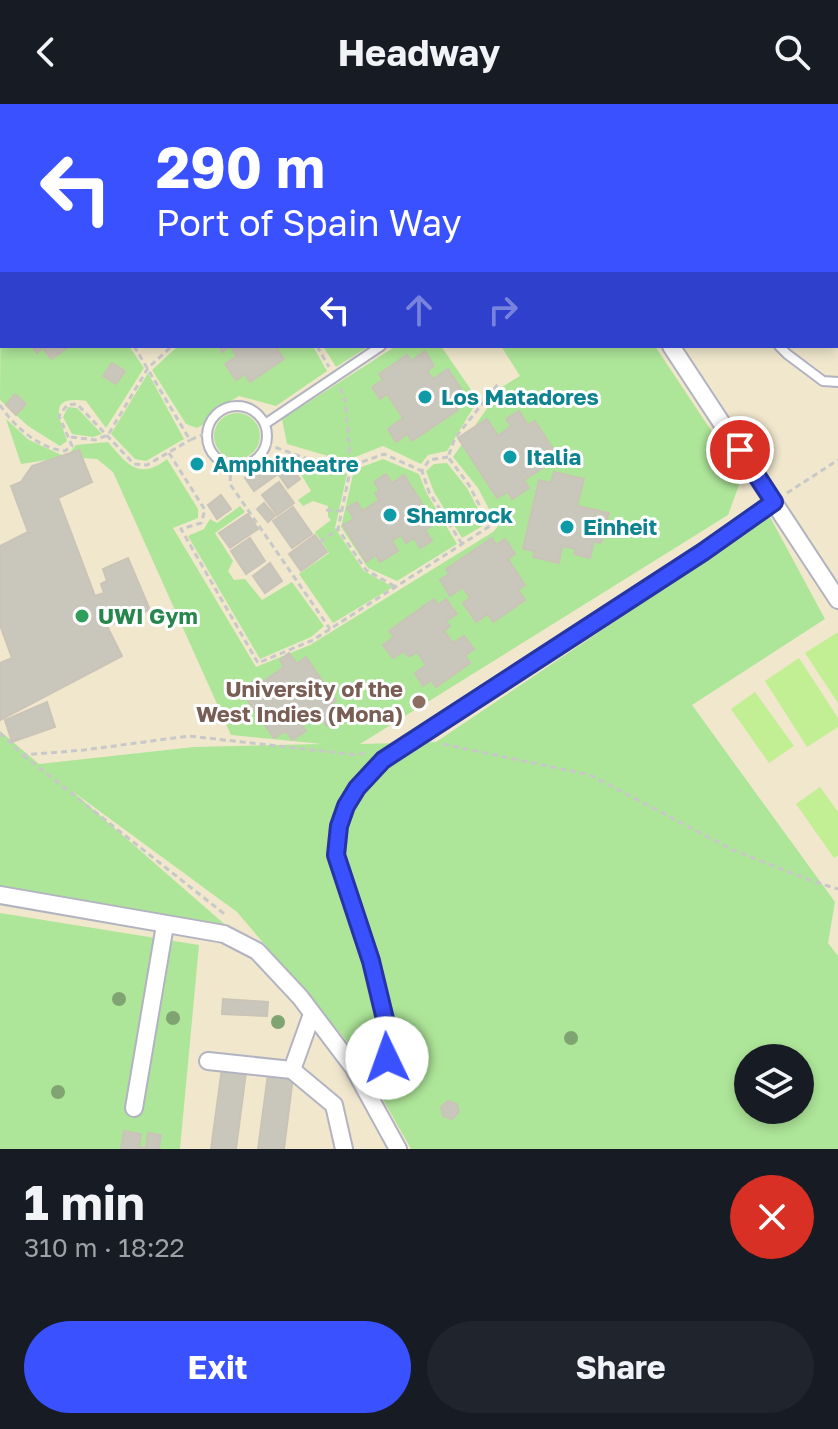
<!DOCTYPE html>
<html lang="en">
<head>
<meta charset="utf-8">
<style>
	body { margin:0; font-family:"Golos Text",sans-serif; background:#20242c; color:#f1f3f6; height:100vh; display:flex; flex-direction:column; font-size:30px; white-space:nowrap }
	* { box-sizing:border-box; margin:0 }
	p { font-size:26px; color:#9ea1a6 }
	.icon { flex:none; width:44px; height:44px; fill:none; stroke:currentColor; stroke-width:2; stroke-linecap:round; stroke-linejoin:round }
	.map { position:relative; height:1045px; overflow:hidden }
	.sheet { display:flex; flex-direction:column; background:#171b24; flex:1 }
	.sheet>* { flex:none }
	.hud { position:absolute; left:0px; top:0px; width:838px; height:244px; box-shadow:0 4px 12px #0003; background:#3a51ff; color:#fff; overflow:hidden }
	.buttons { position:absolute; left:734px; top:940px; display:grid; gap:16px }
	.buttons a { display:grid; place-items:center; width:80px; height:80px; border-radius:50%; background:#171b24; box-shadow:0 4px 12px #0003; font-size:40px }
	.pin { position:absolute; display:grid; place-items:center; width:68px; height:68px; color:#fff; margin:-34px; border:4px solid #fff; border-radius:50%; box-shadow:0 2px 8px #0007 }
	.me { position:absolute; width:88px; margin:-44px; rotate:357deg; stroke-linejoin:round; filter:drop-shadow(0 0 6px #0008) }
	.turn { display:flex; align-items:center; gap:28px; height:168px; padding:0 24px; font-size:36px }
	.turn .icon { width:104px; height:104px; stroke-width:2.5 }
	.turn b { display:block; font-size:56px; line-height:68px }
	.lanes { display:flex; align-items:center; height:76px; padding:0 24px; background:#0003; justify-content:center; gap:40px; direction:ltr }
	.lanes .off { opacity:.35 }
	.round { display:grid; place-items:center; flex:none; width:84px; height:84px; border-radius:42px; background:#20242c }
	.headline { display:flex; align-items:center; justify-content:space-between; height:136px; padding:0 24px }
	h1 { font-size:48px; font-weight:700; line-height:60px }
	.action { display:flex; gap:16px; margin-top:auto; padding:16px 24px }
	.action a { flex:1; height:92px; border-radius:48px; background:#3a51ff; color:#fff; font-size:32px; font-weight:700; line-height:92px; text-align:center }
	.action a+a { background:#20242c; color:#f1f3f6 }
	header { display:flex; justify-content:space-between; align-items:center; height:104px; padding:0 24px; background:#171b24; font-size:36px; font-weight:700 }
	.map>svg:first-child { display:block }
	.education { fill:#f0e7cd; fill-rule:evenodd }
	.green { fill:#aee699; fill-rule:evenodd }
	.pitch { fill:#c2ee94 }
	.building { fill:#c9c6bc; stroke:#cac4b7; stroke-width:2 }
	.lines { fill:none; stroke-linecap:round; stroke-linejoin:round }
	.service-casing { stroke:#b2b3c0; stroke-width:12 }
	.minor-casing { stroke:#b2b3c0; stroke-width:20 }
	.path { stroke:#c8c8c8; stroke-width:3; stroke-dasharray:6 4; stroke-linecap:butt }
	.service { stroke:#fff; stroke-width:8 }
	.minor { stroke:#fff; stroke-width:16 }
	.tree { fill:#7fa471 }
	.route-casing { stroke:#2635a6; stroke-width:20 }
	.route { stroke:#3a51ff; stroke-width:14 }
	.culture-dot { fill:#0f9aa8; stroke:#fff; stroke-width:3 }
	.leisure-dot { fill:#2e9e5b; stroke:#fff; stroke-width:3 }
	.education-dot { fill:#8d6e63; stroke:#fff; stroke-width:3 }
	.labels { text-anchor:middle; stroke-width:6; stroke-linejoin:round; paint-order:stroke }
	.culture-label { font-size:22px; font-weight:bold; fill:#0d838f; stroke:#fff; text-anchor:start }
	.leisure-label { font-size:22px; font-weight:bold; fill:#27864d; stroke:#fff; text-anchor:start }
	.education-label { font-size:22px; font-weight:bold; fill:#785e54; stroke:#fff; text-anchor:end }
</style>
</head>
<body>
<header><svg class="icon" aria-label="back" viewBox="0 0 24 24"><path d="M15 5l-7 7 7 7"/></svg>Headway<svg class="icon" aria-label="search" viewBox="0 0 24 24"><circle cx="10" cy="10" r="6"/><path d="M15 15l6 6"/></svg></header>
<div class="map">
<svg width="838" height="1045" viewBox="0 0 838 1045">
	<rect width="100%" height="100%" fill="#eee8de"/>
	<path class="education" d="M0,0H838V1045H0ZM2,2H836V242H2ZM748,954H800V1006H748Z"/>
	<path class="green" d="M23,0H238L248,2H20Z
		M700,0H838V184L836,2Z
		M2,13V242H129L144,264L106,324L86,297C45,291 61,316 67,337L60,342L28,322L0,296Z
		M178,242H313L327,267L276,302L239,292L212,308L204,320L197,324L186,320L152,266Z
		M323,242H369L336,263Z
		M396,242H441L478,296L447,347L428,351L421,360L383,342L345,357L287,340L282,315Z
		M501,242H655L742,373L728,411L360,640L436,638L770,413L825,515L692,601L835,798L828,839L838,852V1045H411L357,949L237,808L72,687L230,825L0,784V627L39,660L194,643L322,640L231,631L113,368L97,355L66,353L21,360L6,315L29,336L66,353L76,341L108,338C127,360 139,377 167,355L198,405V414L173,424L256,563L310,541L493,428L498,422L478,384L453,353L502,283L520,272ZM748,954H800V1006H748Z
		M148,269L184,335L146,357L135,355L111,330Z
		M68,303L77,304L102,330L93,333L72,330L63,313Z
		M214 332a23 23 0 1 1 46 0a23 23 0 1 1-46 0Z
		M383,355L419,370L426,388L457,440L397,477L368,464L341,423L354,366Z
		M299,358L348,366L335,424L364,467L393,483L333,519L299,470L329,449L315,428L331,416L328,413V402L313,397L303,402L298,396L311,387L296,362Z
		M447,359L467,384L486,420L462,434L434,388L426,367L434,360Z
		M240,402L245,408L215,429L233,457L228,467L234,476L245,475L262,496L292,478L324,522L311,533L260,555L188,432L204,425L210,415L217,419Z
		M0,809L199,841L180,1045H0Z"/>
	<path class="pitch" d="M838,528V599L805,549Z
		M799,554L838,614V623L807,643L765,577Z
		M755,588L794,642L769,659L731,605Z
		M820,683L838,708V752L834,754L796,700Z"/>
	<path class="building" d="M32,242H70L51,255L43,244L37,249Z
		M219,242H281L277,245L284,255L250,278L245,270L236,276L225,260L237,252L230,242L222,248Z
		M425,247L434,262L427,267L433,275L448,265L465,291L454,298L458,306L412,337L407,330L396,338L388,325L403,314L387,290L380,295L372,283L383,276L379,270L407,251L411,257Z
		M112,259L125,267L116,280L103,272Z
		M15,290L26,300L16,311L6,301Z
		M519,307L528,321L535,317L553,345L547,349L552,358L524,376L529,384L512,395L508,388L497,394L458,334L487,315L498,332L511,322L506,315Z
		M79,346L92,378L58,394L95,492L104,489L101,480L107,477L103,465L128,454L150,506L107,522L122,552L0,616V559L12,554L0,521V442L28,428L11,382L21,378L32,362Z
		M270,357L278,370L254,387L245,374Z
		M291,362L300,375L288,384L279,371Z
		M554,368L584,375L577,402L609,409L601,439L594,437L590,454L574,450L576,445L562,442L559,459L533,453L535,447L523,445L539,376L551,379Z
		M386,370L392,379L404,371L435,420L425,426L432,437L420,444L414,434L406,439L401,431L392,437L398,447L380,458L376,451L366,458L343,421L354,415L347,404L357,398L362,407L379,396L375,389L380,387L374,378Z
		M279,378L294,399L277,411L262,391Z
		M221,391L231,405L217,415L208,401Z
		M264,399L275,412L268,418L257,405Z
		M293,403L312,430L292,444L273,417Z
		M248,410L258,425L230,444L219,429Z
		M315,431L327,448L301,467L289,450Z
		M250,434L265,457L246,470L231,447Z
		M492,434L496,441L505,435L515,450L508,455L525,481L518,486L525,496L493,518L488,510L476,518L463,499L470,494L463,483L450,492L440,476L449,470L446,465Z
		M270,459L282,477L265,489L253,472Z
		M434,495L438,501L446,495L457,510L446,517L450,522L444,527L453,539L464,532L474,545L465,552L470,559L436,583L431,576L423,582L415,569L426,561L417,548L409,553L404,547L393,554L383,541L394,533L389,527Z
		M289,549L297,560L306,553L336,597L329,602L338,614L327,622L318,609L310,614L305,608L296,613L306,627L292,636L286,627L274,634L244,591L284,563L280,556Z
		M47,598L55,623L12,638L5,616Z
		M223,895L268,898L267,912L222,910Z
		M222,964L246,968L236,1045H211Z
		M268,970L293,973L284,1045H258Z
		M448,997L457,1000L459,1008L452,1015L443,1012L441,1003Z
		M124,1027L141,1030L139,1043L146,1044L148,1029L161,1031L159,1045H121Z"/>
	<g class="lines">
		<defs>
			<path id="service" d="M779,242L787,250L823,277L838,278
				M207 332a30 30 0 1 1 60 0a30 30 0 1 1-60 0Z
				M265,320L381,242"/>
			<path id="minor" d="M516,0L517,2
				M671,242L838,496
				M0,791L224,830L257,847L300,893L353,963L398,1045
				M208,957L292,966L334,1001L344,1045
				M353,963L375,964L387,954L391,940L371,857L336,751L339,722L346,702L357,684L383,656L703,448L774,398
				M292,966L312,910
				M134,1004L165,821"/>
		</defs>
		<use href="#service" class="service-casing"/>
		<use href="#minor" class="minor-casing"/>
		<path class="path" d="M260,0L269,2
			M380,2L382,0
			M134,242L190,336L206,329
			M317,242L329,263
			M340,284L345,296L351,362L338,425L366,466L396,483
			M0,301C14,323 40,345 65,347L72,342L59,312L67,301L77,300L134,360L147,361L190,336
			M71,333L95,336L108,331L148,264L172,242
			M266,340L308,355L351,362L384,350L422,367
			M169,349L205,406L201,419L181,425L258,559L313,536L490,422L469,381L448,353L455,334L498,280
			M448,353L429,356L422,367L429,388L462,440
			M231,361L230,380L330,525
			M787,389L838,356
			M326,406L341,407
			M320,438L338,425
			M0,629L23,651L84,646L189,632L358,651L368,647
			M443,640L590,671L733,746L812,777L838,785
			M23,651L227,812"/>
		<use href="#service" class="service"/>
		<use href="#minor" class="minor"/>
	</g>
	<g class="tree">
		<circle cx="119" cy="895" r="7"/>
		<circle cx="173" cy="914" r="7"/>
		<circle cx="278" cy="918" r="7"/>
		<circle cx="571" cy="934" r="7"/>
		<circle cx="58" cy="988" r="7"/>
	</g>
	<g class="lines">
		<defs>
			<path id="route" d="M387,954L391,940L371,857L336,751L339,722L346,702L357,684L383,656L703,448L774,398L740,346"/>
		</defs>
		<use href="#route" class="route-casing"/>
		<use href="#route" class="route"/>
	</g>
	<g class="culture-dot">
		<circle cx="425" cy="293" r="8"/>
		<circle cx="510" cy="353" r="8"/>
		<circle cx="197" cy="360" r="8"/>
		<circle cx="390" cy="411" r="8"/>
		<circle cx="567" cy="423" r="8"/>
	</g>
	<circle class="leisure-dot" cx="82" cy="512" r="8"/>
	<circle class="education-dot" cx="419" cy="598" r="8"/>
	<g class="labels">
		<g class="culture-label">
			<text x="441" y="301">Los Matadores</text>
			<text x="526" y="361">Italia</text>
			<text x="213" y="368">Amphitheatre</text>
			<text x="406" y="419">Shamrock</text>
			<text x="583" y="431">Einheit</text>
		</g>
		<g class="leisure-label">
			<text x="98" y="520">UWI Gym</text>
		</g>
		<g class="education-label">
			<text x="403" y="593">University of the<tspan x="403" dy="25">West Indies (Mona)</tspan></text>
		</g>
	</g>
</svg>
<div class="buttons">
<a><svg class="icon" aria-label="layers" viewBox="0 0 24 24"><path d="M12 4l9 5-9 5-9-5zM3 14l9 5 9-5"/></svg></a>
</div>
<div class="pin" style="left:740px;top:346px;background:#d93025"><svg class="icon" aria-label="arrive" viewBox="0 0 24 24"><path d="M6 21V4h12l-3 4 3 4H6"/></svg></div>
<svg class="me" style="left:387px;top:954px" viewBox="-20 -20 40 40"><circle r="19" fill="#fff"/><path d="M0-13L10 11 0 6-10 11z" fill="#3a51ff"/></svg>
<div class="hud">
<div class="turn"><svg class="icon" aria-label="left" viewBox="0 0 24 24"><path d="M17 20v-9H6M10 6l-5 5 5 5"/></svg><div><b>290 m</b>Port of Spain Way</div></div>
<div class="lanes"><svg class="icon" aria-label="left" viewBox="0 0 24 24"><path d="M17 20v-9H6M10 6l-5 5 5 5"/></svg><svg class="icon off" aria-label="ahead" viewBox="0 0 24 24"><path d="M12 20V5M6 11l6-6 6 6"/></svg><svg class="icon off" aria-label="right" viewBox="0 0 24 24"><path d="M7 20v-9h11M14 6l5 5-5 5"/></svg></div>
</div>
</div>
<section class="sheet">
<div class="headline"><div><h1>1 min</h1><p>310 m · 18:22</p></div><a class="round" style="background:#d93025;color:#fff"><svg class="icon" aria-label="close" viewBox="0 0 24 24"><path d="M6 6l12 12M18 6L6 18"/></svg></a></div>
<div class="action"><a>Exit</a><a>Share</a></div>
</section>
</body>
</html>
